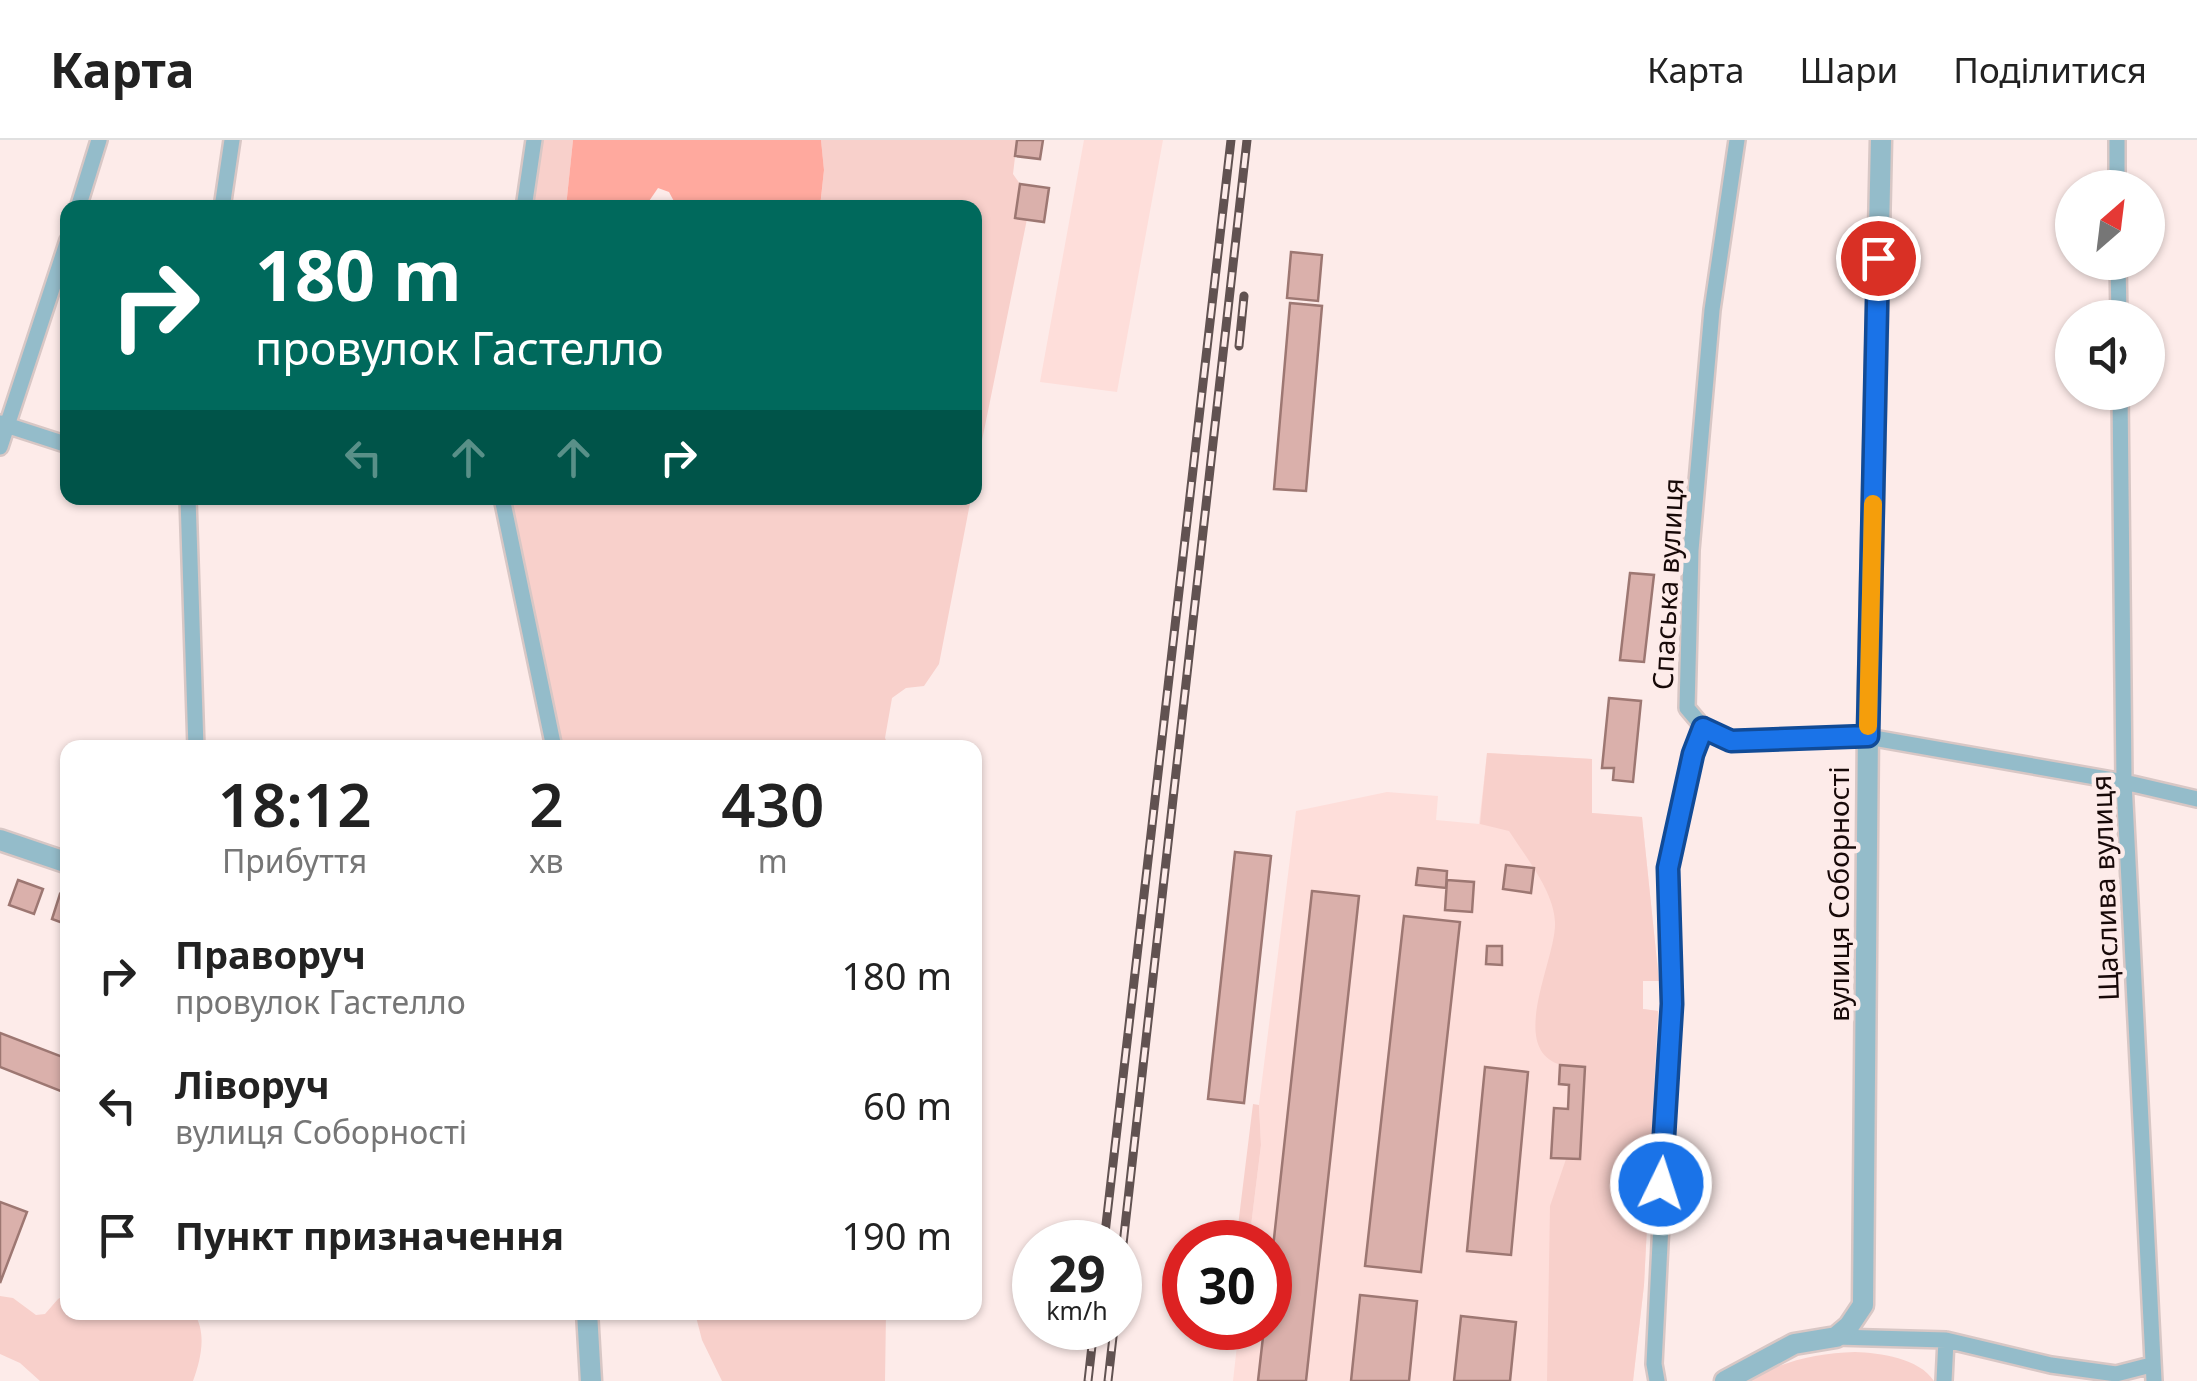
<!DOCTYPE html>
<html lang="uk">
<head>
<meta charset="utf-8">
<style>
	body { margin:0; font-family:"Noto Sans",sans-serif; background:#f2f2f2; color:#222; height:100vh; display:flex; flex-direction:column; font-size:38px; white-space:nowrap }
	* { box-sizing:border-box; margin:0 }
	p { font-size:32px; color:#767676 }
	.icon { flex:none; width:55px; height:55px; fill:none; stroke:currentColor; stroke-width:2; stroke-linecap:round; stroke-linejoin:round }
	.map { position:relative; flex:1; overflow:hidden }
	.side { position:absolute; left:60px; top:600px; width:922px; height:580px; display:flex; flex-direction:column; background:#fff; border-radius:20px; box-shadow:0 2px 8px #0004 }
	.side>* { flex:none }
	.guide { position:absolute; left:60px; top:60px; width:922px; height:305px; border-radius:20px; box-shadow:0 2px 8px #0004; background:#00695c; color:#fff; overflow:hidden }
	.needle { width:65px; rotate:28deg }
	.tools { position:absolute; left:2055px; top:30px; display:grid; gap:20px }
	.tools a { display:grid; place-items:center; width:110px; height:110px; border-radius:50%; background:#fff; box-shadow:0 2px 8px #0004; font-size:50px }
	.speed { position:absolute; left:1012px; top:1080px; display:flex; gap:20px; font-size:50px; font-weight:700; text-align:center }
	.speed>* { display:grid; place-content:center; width:130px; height:130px; border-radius:50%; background:#fff; box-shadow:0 2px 8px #0004; line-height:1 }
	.speed small { font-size:25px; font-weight:400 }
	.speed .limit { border:15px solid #d22; background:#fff; color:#111 }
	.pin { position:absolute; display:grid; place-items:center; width:85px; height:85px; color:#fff; margin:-42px; border:5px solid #fff; border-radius:50%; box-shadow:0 2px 10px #0007 }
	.me { position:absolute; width:110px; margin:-55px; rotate:4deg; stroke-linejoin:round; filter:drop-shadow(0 0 8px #0008) }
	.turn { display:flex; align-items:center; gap:35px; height:210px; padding:0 30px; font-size:45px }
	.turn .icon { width:130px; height:130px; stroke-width:2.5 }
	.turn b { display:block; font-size:70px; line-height:85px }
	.lanes { display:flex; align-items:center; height:95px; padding:0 30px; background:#0003; justify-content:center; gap:50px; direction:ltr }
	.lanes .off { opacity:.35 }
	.eta { display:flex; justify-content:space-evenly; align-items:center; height:170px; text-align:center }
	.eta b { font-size:60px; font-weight:600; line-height:70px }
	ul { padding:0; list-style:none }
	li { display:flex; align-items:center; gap:30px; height:130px; padding:0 30px }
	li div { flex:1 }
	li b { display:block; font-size:38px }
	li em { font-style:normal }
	header { display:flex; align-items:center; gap:60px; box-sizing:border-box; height:140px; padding:0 50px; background:#fff; border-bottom:2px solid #e0e0e0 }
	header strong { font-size:48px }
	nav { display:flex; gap:55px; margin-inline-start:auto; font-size:35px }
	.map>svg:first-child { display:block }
	.built { fill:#fededa }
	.green { fill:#f8d0cb }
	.water { fill:#ffa99e }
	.building { fill:#dab0ab; stroke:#9d7772; stroke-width:2.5 }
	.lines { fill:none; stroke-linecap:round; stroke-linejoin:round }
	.minor-casing { stroke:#d8c7c5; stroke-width:20 }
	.tertiary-casing { stroke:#d8c7c5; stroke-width:25 }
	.minor { stroke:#94bcca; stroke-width:15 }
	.tertiary { stroke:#94bcca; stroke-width:20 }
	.rail-casing { stroke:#615251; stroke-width:9 }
	.rail { stroke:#fdebe9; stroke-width:5; stroke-dasharray:15; stroke-linecap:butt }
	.route-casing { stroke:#114b97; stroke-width:25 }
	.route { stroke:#1a73e8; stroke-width:18 }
	.slow { stroke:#f59e0b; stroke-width:18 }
	.labels { text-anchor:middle; stroke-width:9; stroke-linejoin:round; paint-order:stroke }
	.street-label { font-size:28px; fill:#170908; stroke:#fdebe9 }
</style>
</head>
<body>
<header>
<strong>Карта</strong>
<nav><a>Карта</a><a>Шари</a><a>Поділитися</a></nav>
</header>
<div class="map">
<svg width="2197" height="1241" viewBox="0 0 2197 1241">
	<rect width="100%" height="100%" fill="#fdebe9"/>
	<path class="built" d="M1084,0H1163L1117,252L1040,242Z
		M1487,613L1592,619V673L1642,677L1659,841H1643V869L1658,871L1644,1145L1633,1241H1233L1239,1188H1270V1102H1249L1261,1005L1259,964L1296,671L1387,652L1438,656L1436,680L1479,684Z"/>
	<path class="green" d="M542,0H573L566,67L532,68Z
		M821,0H1017L1013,34L1020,44L1016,77L1027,79L975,335V68H820L824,30Z
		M508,358H597L599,365L626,358H971L939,524L924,546L906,548L892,558L885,598L890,608L559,607Z
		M1487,613L1592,619V673L1642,677L1659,841H1643V869L1658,871L1644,1145L1633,1241H1547L1550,1066L1566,1019H1580L1585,927C1578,926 1568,928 1561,925C1506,909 1557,818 1555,782C1554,751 1525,716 1509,691L1480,684Z
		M1253,964L1259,965L1261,1005L1249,1102H1236Z
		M67,1154L68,1172L194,1173C207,1193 201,1219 193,1241H40L20,1223L0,1214V1156L13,1158L36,1175L45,1174L58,1159Z
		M695,1173H886L885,1241H722L702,1200Z
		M1855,1212C1880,1213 1919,1218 1934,1241H1746C1781,1222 1815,1213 1855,1212Z"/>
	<path class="water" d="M573,0H821L824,30L820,67H677L669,52L658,48L645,67H566Z"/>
	<path class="building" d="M1017,0H1043L1040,19L1015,16Z
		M1020,44L1049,48L1044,82L1015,78Z
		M1291,112L1322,115L1318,161L1287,158Z
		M1290,163L1322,166L1306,351L1274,349Z
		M1630,433L1654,435L1644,522L1620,520Z
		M1609,558L1641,561L1633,642L1613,640L1614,628H1602Z
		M1235,712L1271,716L1244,963L1208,959Z
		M1506,725L1534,728L1531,753L1503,749Z
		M1418,728L1447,731L1446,748L1416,745Z
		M18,740L43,749L34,774L9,765Z
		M1447,740L1474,742L1472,772L1445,770Z
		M1312,751L1359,756L1306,1241H1258L1264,1188H1270V1135Z
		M60,754L68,757V785L52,779Z
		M1404,776L1460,782L1421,1132L1365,1126Z
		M1487,806H1502V825L1486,824Z
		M0,893L68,919V954L0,927Z
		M1560,925L1585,927L1580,1019L1551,1018L1554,968L1568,969L1569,945L1559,944Z
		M1485,927L1528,932L1511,1115L1467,1111Z
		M0,1062L27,1072L0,1143Z
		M1360,1155L1417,1161L1409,1241H1351Z
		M1461,1176L1516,1182L1510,1241H1454Z"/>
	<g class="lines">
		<defs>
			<path id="minor" d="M2117,0V48
				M78,68L99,0
				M222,68L232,0
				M524,68L534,0
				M2118,122L2119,178
				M2120,252L2124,642L2154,1241
				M0,283L68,305
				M0,307L68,100
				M188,358L196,608
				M502,358L554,608
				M1703,587L1731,601L1868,597L2124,642L2197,659
				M1836,1197L1946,1200L2051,1225L2116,1234L2151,1225
				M1657,1241L1654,1224L1672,864L1668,728L1693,614L1703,587L1687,568L1691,410L1712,170L1737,0
				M1944,1241L1946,1200"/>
			<path id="tertiary" d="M0,700L68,723
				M587,1172L591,1241
				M1725,1241L1794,1204L1836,1197L1849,1186L1863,1165L1868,588L1881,0"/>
		</defs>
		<use href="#minor" class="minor-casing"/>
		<use href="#tertiary" class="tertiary-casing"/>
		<use href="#minor" class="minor"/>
		<use href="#tertiary" class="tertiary"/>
		<defs>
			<path id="rail" d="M1239,206L1244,156
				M1104,1102L1231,0
				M1120,1131L1247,0
				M1088,1241L1094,1188
				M1108,1241L1114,1188"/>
		</defs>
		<use href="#rail" class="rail-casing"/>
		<use href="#rail" class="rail"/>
	</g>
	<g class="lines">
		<defs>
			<path id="route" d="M1661,1044L1672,864L1668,728L1693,614L1703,588L1731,601L1868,596L1878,118"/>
		</defs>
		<use href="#route" class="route-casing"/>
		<use href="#route" class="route"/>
		<path class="slow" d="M1868,586L1873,364"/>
	</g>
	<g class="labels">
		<g class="street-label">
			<text transform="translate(1668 444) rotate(-87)" y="10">Спаська вулиця</text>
			<text transform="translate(2105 748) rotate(-92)" y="10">Щаслива вулиця</text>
			<text transform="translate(1839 754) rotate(-90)" y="10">вулиця Соборності</text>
		</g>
	</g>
</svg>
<div class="tools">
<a><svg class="needle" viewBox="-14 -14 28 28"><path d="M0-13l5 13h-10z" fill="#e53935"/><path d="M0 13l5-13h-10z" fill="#767676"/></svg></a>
<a><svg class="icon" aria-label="sound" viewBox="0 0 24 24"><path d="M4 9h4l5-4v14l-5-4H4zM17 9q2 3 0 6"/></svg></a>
</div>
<div class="speed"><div>29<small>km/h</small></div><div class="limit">30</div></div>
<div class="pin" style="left:1878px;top:118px;background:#d93025"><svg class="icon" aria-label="arrive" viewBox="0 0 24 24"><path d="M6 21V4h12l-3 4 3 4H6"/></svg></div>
<svg class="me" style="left:1661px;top:1044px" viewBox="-20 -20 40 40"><circle r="17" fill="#1a73e8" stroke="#fff" stroke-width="3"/><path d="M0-11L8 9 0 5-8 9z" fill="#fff"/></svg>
<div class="guide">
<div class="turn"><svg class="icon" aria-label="right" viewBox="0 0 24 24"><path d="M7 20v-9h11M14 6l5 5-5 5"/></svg><div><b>180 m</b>провулок Гастелло</div></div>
<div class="lanes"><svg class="icon off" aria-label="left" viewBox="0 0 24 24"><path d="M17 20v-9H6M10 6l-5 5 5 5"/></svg><svg class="icon off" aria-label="ahead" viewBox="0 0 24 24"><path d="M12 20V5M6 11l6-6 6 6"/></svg><svg class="icon off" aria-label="ahead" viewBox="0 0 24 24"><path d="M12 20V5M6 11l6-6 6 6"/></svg><svg class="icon" aria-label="right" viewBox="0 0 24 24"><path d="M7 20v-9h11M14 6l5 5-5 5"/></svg></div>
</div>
<section class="side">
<div class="eta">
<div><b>18:12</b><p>Прибуття</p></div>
<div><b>2</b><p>хв</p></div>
<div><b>430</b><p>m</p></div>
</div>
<ul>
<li><svg class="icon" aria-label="right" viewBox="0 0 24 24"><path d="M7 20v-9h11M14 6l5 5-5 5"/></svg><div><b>Праворуч</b><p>провулок Гастелло</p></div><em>180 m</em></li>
<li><svg class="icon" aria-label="left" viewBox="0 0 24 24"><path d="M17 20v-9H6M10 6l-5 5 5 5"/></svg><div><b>Ліворуч</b><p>вулиця Соборності</p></div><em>60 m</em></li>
<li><svg class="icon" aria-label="arrive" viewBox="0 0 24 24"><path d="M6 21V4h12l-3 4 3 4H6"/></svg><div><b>Пункт призначення</b></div><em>190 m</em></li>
</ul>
</section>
</div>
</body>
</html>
